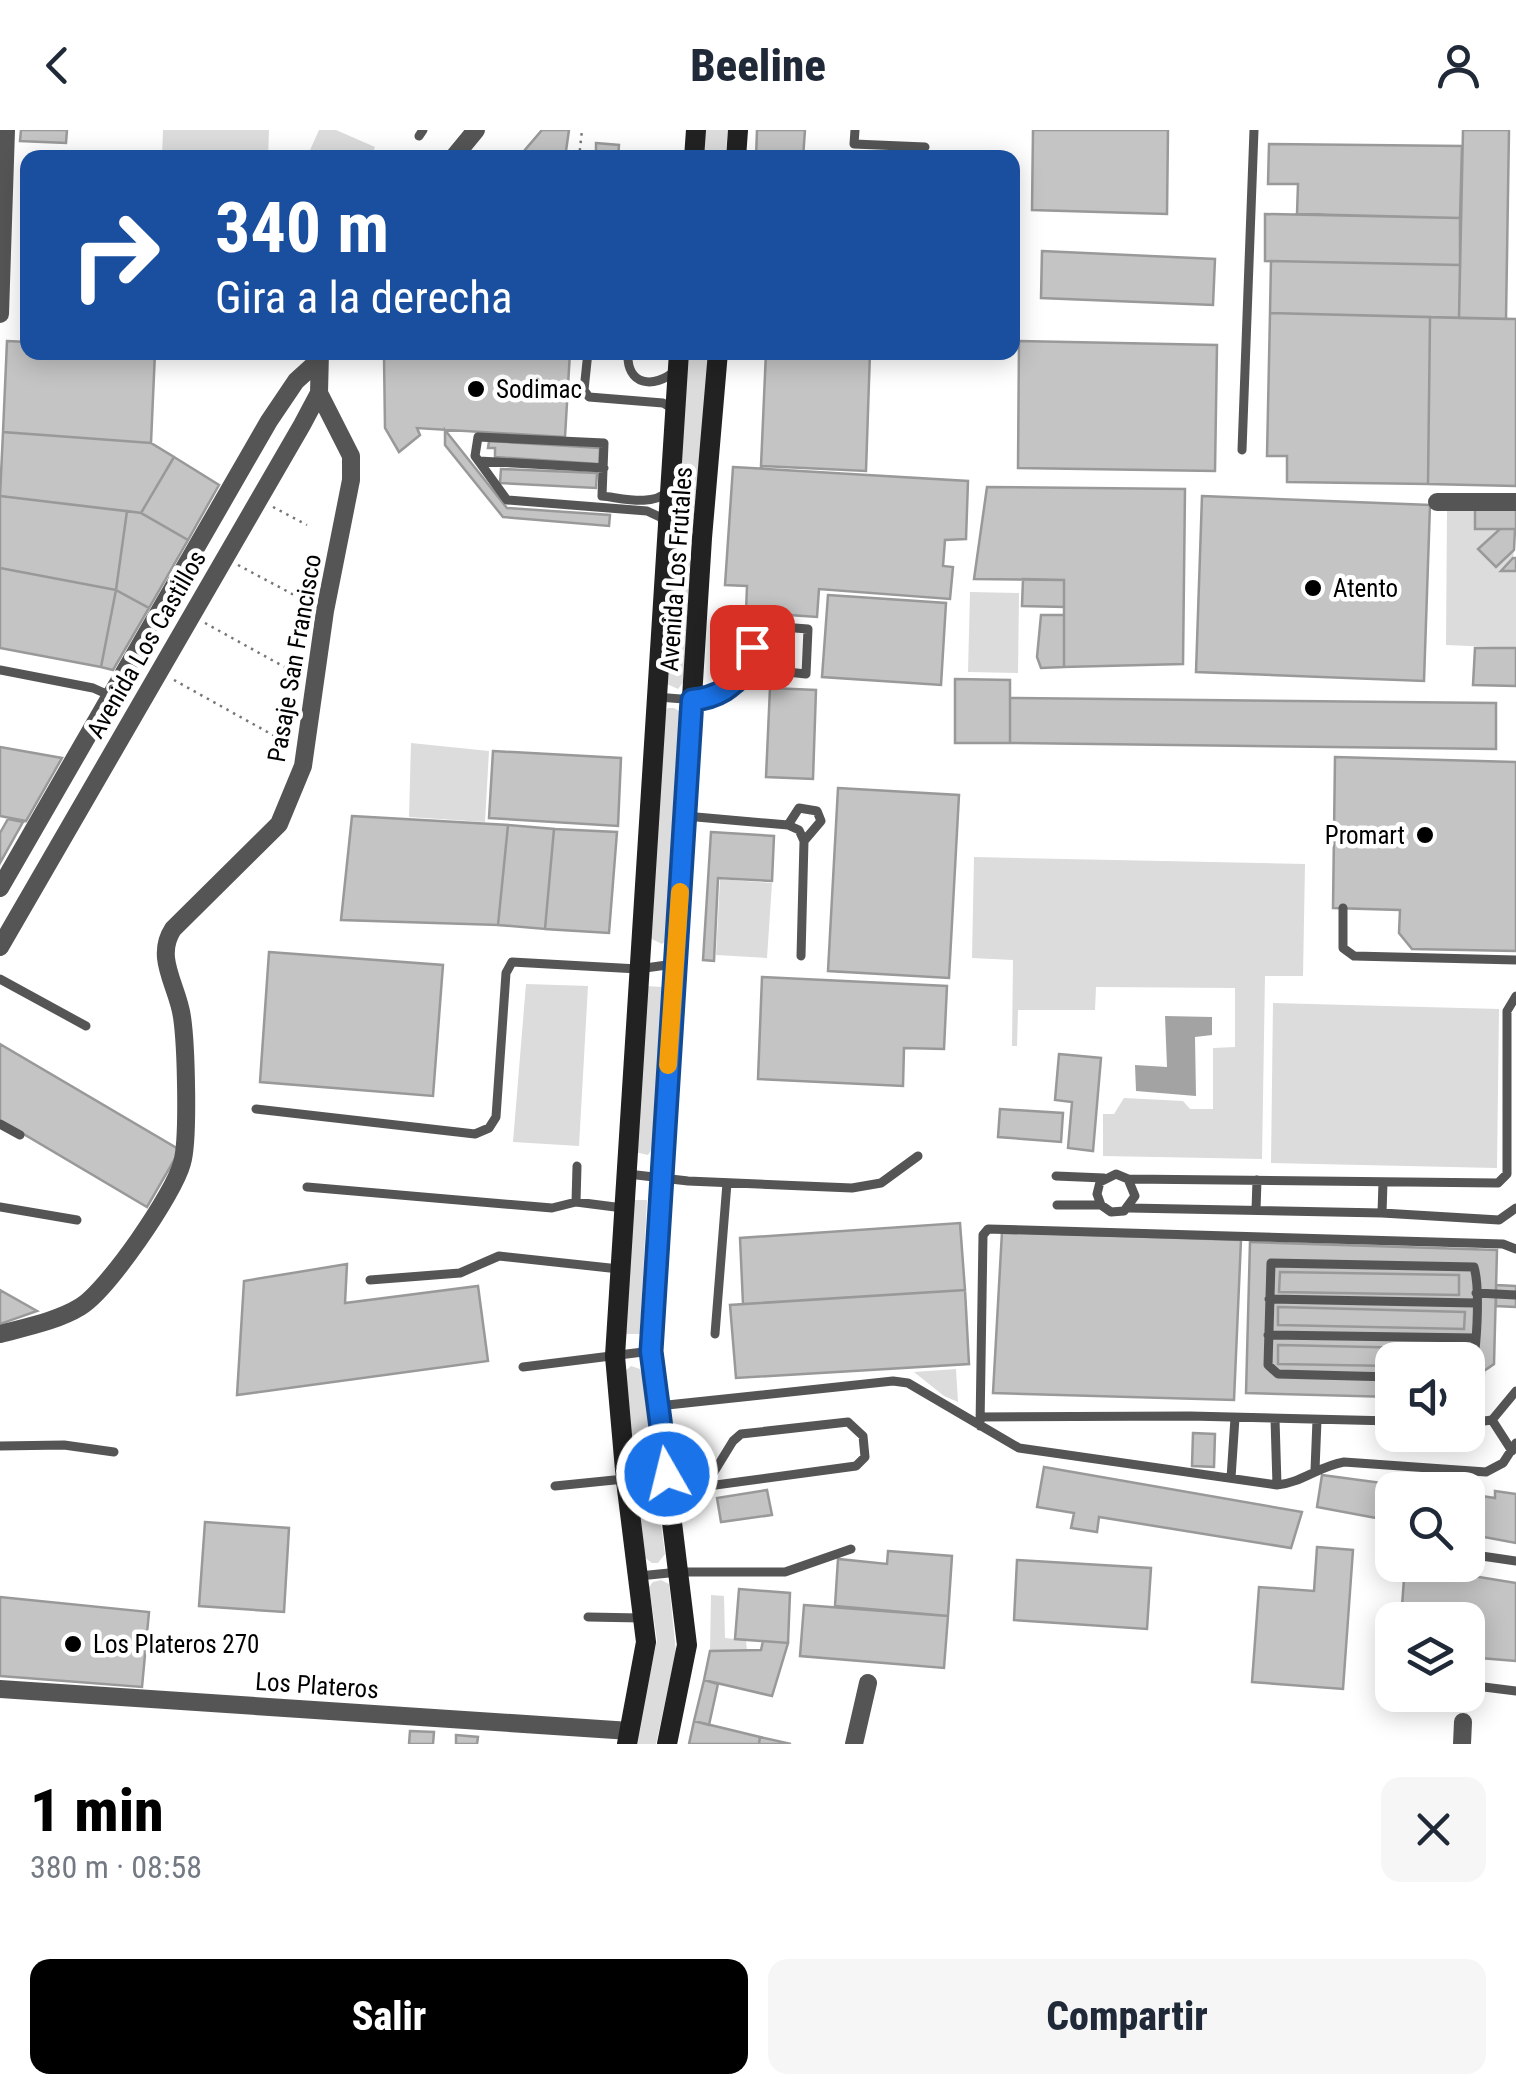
<!DOCTYPE html>
<html lang="es">
<head>
<meta charset="utf-8">
<style>
	body { margin:0; font-family:"Roboto Condensed",sans-serif; background:#f6f6f7; color:#1f2937; height:100vh; display:flex; flex-direction:column; font-size:38px; white-space:nowrap }
	* { box-sizing:border-box; margin:0 }
	p { font-size:32px; color:#747a83 }
	.icon { flex:none; width:55px; height:55px; fill:none; stroke:currentColor; stroke-width:2; stroke-linecap:round; stroke-linejoin:round }
	.map { position:relative; height:1614px; overflow:hidden }
	.sheet { display:flex; flex-direction:column; background:#fff; flex:1 }
	.sheet>* { flex:none }
	.banner { position:absolute; left:20px; top:20px; width:1000px; height:210px; border-radius:20px; box-shadow:0 5px 25px #0003; background:#1a4fa0; color:#fff; overflow:hidden }
	.buttons { position:absolute; left:1375px; top:1212px; display:grid; gap:20px }
	.buttons a { display:grid; place-items:center; width:110px; height:110px; border-radius:20px; background:#fff; box-shadow:0 5px 25px #0003; font-size:50px }
	.pin { position:absolute; display:grid; place-items:center; width:85px; height:85px; color:#fff; margin:-42px; border-radius:20px; box-shadow:0 5px 15px #0006 }
	.me { position:absolute; width:110px; margin:-55px; rotate:352deg; stroke-linejoin:round; filter:drop-shadow(0 0 8px #0008) }
	.turn { display:flex; align-items:center; gap:35px; height:210px; padding:0 30px; font-size:45px }
	.turn .icon { width:130px; height:130px; stroke-width:2.5 }
	.turn b { display:block; font-size:70px; line-height:85px }
	.round { display:grid; place-items:center; flex:none; width:105px; height:105px; border-radius:20px; background:#f6f6f7 }
	.overview { display:flex; align-items:center; justify-content:space-between; height:170px; padding:0 30px }
	h1 { font-size:60px; font-weight:800; line-height:75px; color:#000 }
	.cta { display:flex; gap:20px; margin-top:auto; padding:20px 30px }
	.cta a { flex:1; height:115px; border-radius:20px; background:#000; color:#fff; font-size:40px; font-weight:800; line-height:115px; text-align:center }
	.cta a+a { background:#f6f6f7; color:#1f2937 }
	header { display:flex; justify-content:space-between; align-items:center; height:130px; padding:0 30px; background:#fff; font-size:45px; font-weight:800 }
	.map>svg:first-child { display:block }
	.green { fill:#dcdcdc }
	.water { fill:#a3a3a3 }
	.building { fill:#c4c4c4; stroke:#999; stroke-width:2.5 }
	.lines { fill:none; stroke-linecap:round; stroke-linejoin:round }
	.path { stroke:#777; stroke-width:2.5; stroke-dasharray:2.5 5; stroke-linecap:butt }
	.service { stroke:#555; stroke-width:9 }
	.minor { stroke:#555; stroke-width:18 }
	.secondary { stroke:#222; stroke-width:20 }
	.route-casing { stroke:#114b97; stroke-width:25 }
	.route { stroke:#1a73e8; stroke-width:18 }
	.slow { stroke:#f59e0b; stroke-width:18 }
	.poi-dot { fill:#000; stroke:#fff; stroke-width:4 }
	.labels { text-anchor:middle; stroke-width:9; stroke-linejoin:round; paint-order:stroke }
	.poi-label { font-size:25px; fill:#000; stroke:#fff; text-anchor:start }
	.street-label { font-size:25px; fill:#000; stroke:#fff }
</style>
</head>
<body>
<header><svg class="icon" aria-label="back" viewBox="0 0 24 24"><path d="M15 5l-7 7 7 7"/></svg>Beeline<svg class="icon" aria-label="person" viewBox="0 0 24 24"><circle cx="12" cy="8" r="4"/><path d="M4 21q1-7 8-7t8 7"/></svg></header>
<div class="map">
<svg width="1516" height="1614" viewBox="0 0 1516 1614">
	<rect width="100%" height="100%" fill="#fff"/>
	<path class="green" d="M163,0H269L268,27H162Z
		M319,0H336L375,17L371,27H307Z
		M703,0H728L725,27L701,28Z
		M685,223H709L695,392L684,400L675,397Z
		M1447,378H1475L1476,399H1500L1478,419L1514,420L1513,428L1502,440L1516,441V518L1446,515Z
		M682,425L692,430L685,550L678,559L667,554L672,432Z
		M970,462L1019,463L1018,543L968,542Z
		M668,578H674L684,584L667,810L662,814L650,808L663,583Z
		M411,613L489,621L485,692L409,687Z
		M974,727L1305,734L1303,846H1265L1262,1029L1103,1026V984H1114L1124,968L1183,971L1190,979H1213V918L1235,917V858L1096,857L1095,880H1018L1017,916H1012L1013,830L972,828Z
		M720,749L772,753L767,828L716,825Z
		M526,854L588,856L579,1016L513,1012Z
		M644,856L663,857L652,1019L648,1025L635,1022Z
		M1273,873L1499,879L1497,1038L1271,1033Z
		M630,1070H647L640,1204H621Z
		M631,1236L640,1239L642,1244L653,1330L648,1340L643,1341L633,1332L625,1241Z
		M956,1239L958,1272L944,1266L914,1242Z
		M646,1359L657,1365L665,1424L658,1433H652L644,1427L638,1367Z
		M661,1450L669,1454L676,1522L656,1614H635L657,1510L649,1457L653,1452Z
		M711,1465L724,1466L725,1508L746,1510L747,1521H710Z"/>
	<path class="water" d="M1165,886L1212,887V905L1195,907L1196,966L1136,961L1135,935L1167,937Z"/>
	<path class="building" d="M21,0H67L66,13L20,11Z
		M542,0H569L565,28H518Z
		M757,0H805L803,28H756Z
		M1033,0H1168L1167,84L1032,80Z
		M1463,0H1509L1506,189L1459,188Z
		M596,13L619,15L618,28H596Z
		M1269,14L1462,16L1460,88L1297,84L1298,54H1268Z
		M1265,84L1460,88V135L1265,131Z
		M1042,121L1215,129L1213,175L1041,168Z
		M1271,131L1460,135L1459,188L1270,183Z
		M1270,183L1430,187L1428,354L1287,352V326H1267Z
		M1430,187L1516,189V356L1428,354Z
		M7,211L28,212V222H155L151,313L3,302Z
		M1019,211L1217,215L1215,341L1018,338Z
		M415,222H570L565,307L417,298L420,305L399,322L385,298L384,226L414,228Z
		M766,222H870L866,341L761,336Z
		M445,300L507,378L610,385L609,396L503,387L445,315Z
		M3,302L151,313L174,327L141,383L0,366Z
		M489,311L600,318L599,334L495,327V318H488Z
		M174,327L219,355L188,410L141,383Z
		M733,337L968,351L966,409L945,410L943,436L953,437L950,469L819,459L817,487L746,482L747,456L725,455Z
		M501,339L597,343L596,358L500,353Z
		M987,357L1185,359L1183,534L1064,537V450L974,449Z
		M0,366L127,381L116,460L0,438Z
		M1202,366L1430,375L1424,551L1196,542Z
		M1475,378H1516V399H1475Z
		M127,381L141,383L188,410L149,478L116,460Z
		M1500,399H1515L1514,420L1496,437L1478,419Z
		M1513,428H1516V441H1501Z
		M0,438L116,460L101,537L0,518Z
		M1023,449L1064,450V477L1022,476Z
		M116,460L149,478L113,540L101,537Z
		M828,465L946,473L941,555L822,547Z
		M1041,485H1064V537L1041,538L1037,527Z
		M1475,518H1516V556L1473,555Z
		M955,549L1010,550V613H955Z
		M770,558L816,560L813,649L766,647Z
		M1010,568L1496,573V619L1010,613Z
		M0,617L62,628L26,691L0,686Z
		M493,621L621,628L618,696L489,688Z
		M1335,627L1516,632V821L1412,819L1399,803L1400,780L1333,778Z
		M838,658L959,665L949,848L828,841Z
		M352,686L508,695L498,795L341,790Z
		M8,689L23,692L0,733V703Z
		M508,695L554,699L545,799L498,795Z
		M554,699L617,702L609,803L545,799Z
		M711,702L774,706L772,751L718,748L714,831L703,830Z
		M269,822L443,835L433,966L260,952Z
		M762,847L947,856L944,919L904,918L903,956L758,949Z
		M0,914L180,1020L147,1077L0,990Z
		M1059,924L1101,928L1093,1021L1068,1018L1072,972L1055,970Z
		M1000,979L1063,983L1061,1012L998,1007Z
		M960,1093L965,1160L743,1174L740,1108Z
		M1002,1102L1241,1110L1234,1270L993,1263Z
		M1250,1112L1497,1120L1494,1234L1484,1241L1483,1270H1468V1230H1392V1267L1246,1263Z
		M347,1134L345,1173L478,1156L488,1231L237,1265L244,1151Z
		M1280,1142L1459,1145V1165L1279,1162Z
		M1496,1155L1516,1156V1177L1496,1176Z
		M0,1160L37,1181L0,1194Z
		M965,1160L969,1234L736,1248L730,1175Z
		M1278,1177L1465,1182L1464,1199L1278,1195Z
		M1278,1215L1462,1219V1230H1392V1236L1278,1234Z
		M1193,1303L1215,1304L1214,1337L1192,1336Z
		M1044,1337L1302,1382L1291,1418L1099,1387L1097,1402L1071,1398L1074,1383L1037,1377Z
		M1322,1345L1434,1360H1392V1391L1317,1377Z
		M767,1360L772,1385L721,1392L717,1368Z
		M1495,1361L1516,1364V1413L1468,1404V1364L1495,1368Z
		M205,1392L289,1398L284,1482L199,1476Z
		M1317,1417L1353,1420L1343,1559L1252,1552L1259,1457L1314,1461Z
		M888,1421L952,1426L948,1486L835,1476L838,1429L887,1434Z
		M1017,1430L1151,1438L1147,1499L1014,1490Z
		M1405,1435L1516,1453V1531L1468,1527V1490H1401Z
		M739,1459L790,1463L788,1513L735,1509Z
		M0,1467L149,1482L142,1557L0,1546Z
		M804,1475L948,1486L944,1538L800,1526Z
		M763,1511L788,1513L772,1566L704,1550L710,1521L761,1520Z
		M704,1550L718,1554L709,1595L694,1591Z
		M694,1591L760,1607L759,1614H689Z
		M410,1601L434,1602L433,1614H409Z
		M456,1605L478,1607L477,1614H456Z
		M760,1607L791,1614H759Z"/>
	<g class="lines">
		<path class="path" d="M579,28L582,0
			M273,377L307,395
			M238,435L311,474
			M205,493L299,545
			M174,550L289,614"/>
		<path class="service" d="M855,0L854,14L925,17
			M419,6L423,0
			M588,222L584,260L589,267L663,273L673,279
			M628,222C626,256 654,259 675,241
			M1242,320L1254,0
			M479,331L604,338
			M663,395L662,388L647,381L507,370L475,326L478,307L604,313L602,366C622,368 653,377 668,361
			M0,540L93,558L111,566
			M658,567C706,571 715,574 751,538L754,495L808,499L806,544L751,538
			M685,686L788,695L799,700L804,711L801,826
			M788,695L799,678L817,681L821,691L804,711
			M1343,778V818L1354,826L1516,830
			M0,849L86,896
			M256,979L475,1004L489,998L496,987L506,843L512,832L638,839L674,834
			M0,994L20,1005
			M628,1044L688,1051L852,1058L881,1053L918,1026
			M1056,1046L1104,1048
			M307,1057L552,1078L576,1072L623,1078
			M576,1072L577,1036
			M1057,1075H1101L1111,1082L1124,1081L1135,1066L1128,1049
			M1101,1075L1097,1064L1100,1052L1116,1044L1128,1049L1498,1053L1507,1044V881L1516,866
			M0,1077L77,1090
			M1129,1078L1382,1083L1499,1090L1516,1078
			M1256,1080L1257,1050
			M1382,1083L1383,1052
			M370,1150L460,1143L499,1126L619,1139
			M1476,1163L1516,1165
			M1269,1169L1475,1173
			M715,1204L727,1053
			M1268,1205L1475,1208
			M523,1237L651,1221
			M1392,1247L1278,1244L1268,1235L1271,1133L1474,1137C1480,1157 1478,1230 1468,1247
			M658,1276L893,1251L908,1253L1019,1318L1277,1355C1301,1353 1319,1336 1344,1332L1486,1342L1503,1333L1516,1313
			M980,1287L1190,1286L1392,1291
			M1275,1289L1277,1355
			M1492,1290L1512,1321
			M1468,1293L1492,1290L1516,1261
			M980,1296L983,1105L988,1099L1503,1114L1516,1119
			M0,1316L64,1315L114,1322
			M1315,1340L1317,1290
			M1231,1348L1235,1288
			M555,1356L664,1345
			M671,1361L856,1336L865,1327L863,1306L848,1292L741,1304L733,1311L706,1355
			M1468,1424L1516,1431
			M639,1446L679,1442H785L851,1419
			M588,1487L641,1488
			M1468,1555L1516,1561"/>
		<path class="minor" d="M453,28L476,0
			M0,184L6,0
			M1437,372H1516
			M0,758L269,291L296,251L318,231
			M0,817L302,295L319,263L320,222
			M0,1204C26,1197 57,1191 80,1177C107,1161 174,1064 182,1033C189,1010 186,914 182,887C178,856 154,828 173,799L279,694L303,636L325,481L351,350V326L319,263
			M0,1559L630,1601
			M854,1614L868,1553
			M1462,1614L1463,1592"/>
		<path class="secondary" d="M694,28L696,0
			M736,28L738,0
			M627,1614L646,1512L626,1351L615,1226L679,222
			M667,1614L687,1515L651,1221L702,408L718,222"/>
	</g>
	<g class="lines">
		<defs>
			<path id="route" d="M667,1344L651,1221L692,570C719,568 732,556 750,538L752,517"/>
		</defs>
		<use href="#route" class="route-casing"/>
		<use href="#route" class="route"/>
		<path class="slow" d="M668,935L680,762"/>
	</g>
	<g class="poi-dot">
		<circle cx="476" cy="259" r="10"/>
		<circle cx="1313" cy="458" r="10"/>
		<circle cx="1425" cy="705" r="10"/>
		<circle cx="73" cy="1514" r="10"/>
	</g>
	<g class="labels">
		<g class="poi-label">
			<text x="496" y="268">Sodimac</text>
			<text x="1333" y="467">Atento</text>
			<text x="1405" y="714" text-anchor="end">Promart</text>
			<text x="93" y="1523">Los Plateros 270</text>
		</g>
		<g class="street-label">
			<text transform="translate(676 439) rotate(-86)" y="9">Avenida Los Frutales</text>
			<text transform="translate(146 514) rotate(-60)" y="9">Avenida Los Castillos</text>
			<text transform="translate(294 528) rotate(-80)" y="9">Pasaje San Francisco</text>
			<text transform="translate(317 1555) rotate(4)" y="9">Los Plateros</text>
		</g>
	</g>
</svg>
<div class="buttons">
<a><svg class="icon" aria-label="sound" viewBox="0 0 24 24"><path d="M4 9h4l5-4v14l-5-4H4zM17 9q2 3 0 6"/></svg></a>
<a><svg class="icon" aria-label="search" viewBox="0 0 24 24"><circle cx="10" cy="10" r="6"/><path d="M15 15l6 6"/></svg></a>
<a><svg class="icon" aria-label="layers" viewBox="0 0 24 24"><path d="M12 4l9 5-9 5-9-5zM3 14l9 5 9-5"/></svg></a>
</div>
<div class="pin" style="left:752px;top:517px;background:#d93025"><svg class="icon" aria-label="arrive" viewBox="0 0 24 24"><path d="M6 21V4h12l-3 4 3 4H6"/></svg></div>
<svg class="me" style="left:667px;top:1344px" viewBox="-20 -20 40 40"><circle r="17" fill="#1a73e8" stroke="#fff" stroke-width="3"/><path d="M0-11L8 9 0 5-8 9z" fill="#fff"/></svg>
<div class="banner">
<div class="turn"><svg class="icon" aria-label="right" viewBox="0 0 24 24"><path d="M7 20v-9h11M14 6l5 5-5 5"/></svg><div><b>340 m</b>Gira a la derecha</div></div>
</div>
</div>
<section class="sheet">
<div class="overview"><div><h1>1 min</h1><p>380 m · 08:58</p></div><a class="round"><svg class="icon" aria-label="close" viewBox="0 0 24 24"><path d="M6 6l12 12M18 6L6 18"/></svg></a></div>
<div class="cta"><a>Salir</a><a>Compartir</a></div>
</section>
</body>
</html>
